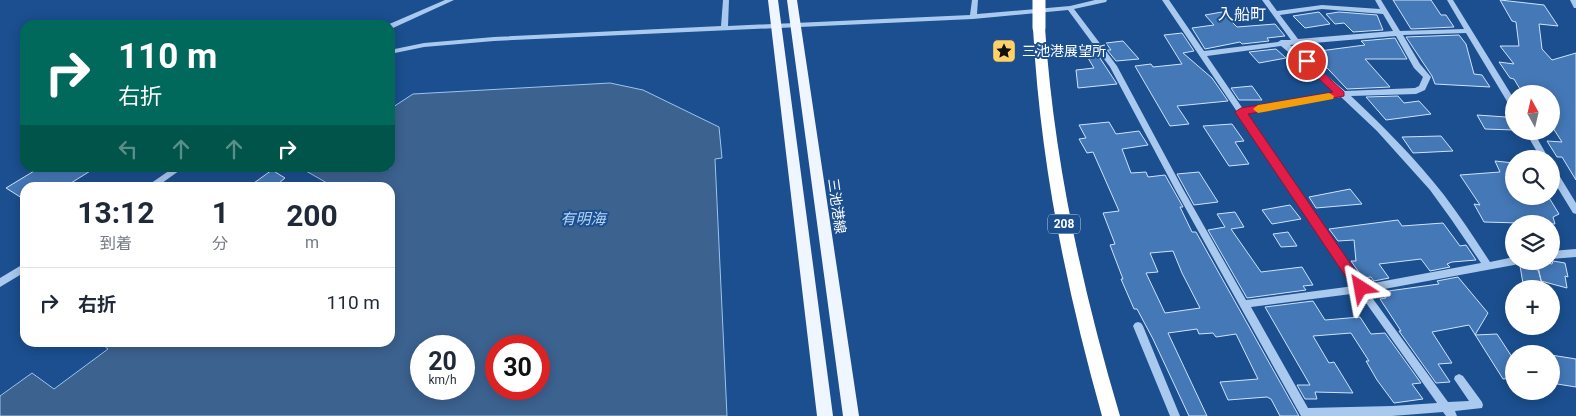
<!DOCTYPE html>
<html lang="ja">
<head>
<meta charset="utf-8">
<style>
	body { margin:0; font-family:Roboto,"Noto Sans JP",sans-serif; background:#f2f2f3; color:#1f2937; height:100vh; display:flex; flex-direction:column; font-size:19px; white-space:nowrap }
	* { box-sizing:border-box; margin:0 }
	p { font-size:16px; color:#747a83 }
	.icon { flex:none; width:28px; height:28px; fill:none; stroke:currentColor; stroke-width:2; stroke-linecap:round; stroke-linejoin:round }
	.map { position:relative; flex:1; overflow:hidden }
	.drawer { position:absolute; left:20px; top:182px; width:375px; height:165px; display:flex; flex-direction:column; background:#fff; border-radius:15px; box-shadow:0 2px 12px #0003 }
	.drawer>* { flex:none }
	.top-card { position:absolute; left:20px; top:20px; width:375px; height:152px; border-radius:15px; box-shadow:0 2px 12px #0003; background:#00695c; color:#fff; overflow:hidden }
	.needle { width:32px; rotate:352deg }
	.controls { position:absolute; left:1505px; top:85px; display:grid; gap:10px }
	.controls a { display:grid; place-items:center; width:55px; height:55px; border-radius:50%; background:#fff; box-shadow:0 2px 12px #0003; font-size:25px }
	.speed { position:absolute; left:410px; top:335px; display:flex; gap:10px; font-size:25px; font-weight:700; text-align:center }
	.speed>* { display:grid; place-content:center; width:65px; height:65px; border-radius:50%; background:#fff; box-shadow:0 2px 12px #0003; line-height:1 }
	.speed small { font-size:12px; font-weight:400 }
	.speed .limit { border:8px solid #d22; background:#fff; color:#111 }
	.pin { position:absolute; display:grid; place-items:center; width:42px; height:42px; color:#fff; margin:-21px; border:2px solid #fff; border-radius:50%; box-shadow:0 1px 5px #0007 }
	.me { position:absolute; width:55px; margin:-28px; rotate:326deg; stroke-linejoin:round; filter:drop-shadow(0 0 4px #0008) }
	.turn { display:flex; align-items:center; gap:18px; height:105px; padding:0 15px; font-size:22px }
	.turn .icon { width:65px; height:65px; stroke-width:2.5 }
	.turn b { display:block; font-size:35px; line-height:42px }
	.lanes { display:flex; align-items:center; height:48px; padding:0 15px; background:#0003; justify-content:center; gap:25px; direction:ltr }
	.lanes .off { opacity:.35 }
	.eta { display:flex; justify-content:space-evenly; align-items:center; height:85px; text-align:center }
	.eta b { font-size:30px; font-weight:700; line-height:35px }
	ul { padding:0; list-style:none }
	li { display:flex; align-items:center; gap:15px; height:70px; padding:0 15px; border-top:1px solid #e0e1e3 }
	li div { flex:1 }
	li b { display:block; font-size:19px }
	li em { font-style:normal }
	.map>svg:first-child { display:block }
	.water { fill:#3c6290; stroke:#9cc4f0; fill-rule:evenodd }
	.building { fill:#4478b7; stroke:#cfe3fa; fill-rule:evenodd }
	.lines { fill:none; stroke-linecap:round; stroke-linejoin:round }
	.minor { fill:#a9c9ee; fill-rule:evenodd }
	.major { fill:#f0f6ff; fill-rule:evenodd }
	.highway { fill:#fff; fill-rule:evenodd }
	.highway-bridge { stroke:#fff; stroke-width:13 }
	.route { fill:#e11d48; stroke:#92132f }
	.slow { fill:#f59e0b }
	.labels { text-anchor:middle; stroke-width:4; stroke-linejoin:round; paint-order:stroke }
	.shield { fill:#1b4f8f; stroke:#bbcadd; stroke-width:1 }
	.shield-label { font-size:12px; font-weight:bold; fill:#fff }
	.poi-label { font-size:14px; fill:#fff; stroke:#1b4f8f; text-anchor:start }
	.street-label { font-size:14px; fill:#fff; stroke:#1b4f8f }
	.water-label { font-size:15px; font-style:italic; fill:#b5d3f5; stroke:#1b4f8f }
	.quarter-label { font-size:16px; fill:#fff; stroke:#1b4f8f }
</style>
</head>
<body>
<div class="map">
<svg width="1576" height="416" viewBox="0 0 1576 416">
	<rect width="100%" height="100%" fill="#1b4f8f"/>
	<path class="water" d="M610,83L643,90L719,127L722,158L715,159L727,416H0V396L32,373L54,389L108,349L101,343L390,342V188L322,187L327,183L306,171L310,168H390V109L413,94ZM421,346H464V389H421ZM496,346H539V389H496Z"/>
	<path class="building" d="M1393,0H1431L1441,15H1446L1454,27L1411,29Z
		M1500,0L1544,5L1558,26L1539,24L1542,49L1552,60L1576,53V180L1562,157H1557L1547,141L1562,142L1551,125V94H1523L1514,79L1510,78L1499,62L1514,64L1500,46H1519L1516,22L1512,21Z
		M1222,12L1237,27L1275,24L1285,36L1267,38L1269,41L1242,44L1240,42L1205,49L1192,28L1214,25L1205,15Z
		M1319,12L1330,24L1305,28L1293,16Z
		M1339,12L1377,15L1383,30L1353,32L1344,23L1335,24L1326,14Z
		M1182,33L1194,51L1183,53L1212,78L1228,101L1177,106L1189,124L1170,126L1135,66L1151,64L1153,67L1182,64L1164,35Z
		M1459,35L1466,44L1474,74L1482,75L1490,87L1435,84L1432,76L1406,37Z
		M1395,38L1407,59H1365L1390,87L1347,89L1312,52L1365,45L1361,41Z
		M1123,41L1139,59L1116,61L1107,50H1111L1106,43Z
		M1276,49L1286,58L1259,63L1249,52Z
		M1096,52L1117,84L1078,88L1076,70L1094,68L1085,53Z
		M1252,86L1262,100H1239L1231,88Z
		M1398,96L1404,103L1419,101L1431,114L1386,120L1366,97Z
		M1477,115L1506,117L1514,130L1485,129Z
		M1109,122L1116,134L1139,131L1148,145L1122,149L1131,173L1146,172L1148,177L1165,175L1183,207H1180L1192,232H1196L1299,416H1280L1271,399L1267,397L1228,400L1220,382L1258,379L1236,334L1216,337L1213,333L1199,334L1197,329L1168,333L1207,416H1189L1153,339L1137,309H1134L1121,279H1123L1110,245L1115,244L1103,213L1119,211L1093,152L1087,153L1079,139L1086,138L1079,125ZM1173,251L1182,273L1200,308L1165,313L1146,273L1158,272L1150,253Z
		M1232,124L1244,141L1235,142L1249,164L1229,166L1203,126Z
		M1441,136L1453,151L1413,153L1402,137Z
		M1495,161L1514,163V196H1548L1559,214L1553,217L1555,224L1484,222L1474,204L1480,205L1460,175L1500,172Z
		M39,168H95L63,188H25V200L6,188Z
		M272,170L285,178L273,188H247Z
		M1199,172L1218,202L1194,205L1177,174Z
		M1350,189L1362,204L1316,208L1309,197Z
		M1290,205L1301,219L1272,224L1262,210Z
		M1235,212L1244,227L1231,229L1261,272L1302,267L1313,285L1303,286L1306,290L1247,298L1208,230L1225,227L1217,214Z
		M1398,220L1402,226L1443,223L1460,246L1466,245L1476,260L1452,262L1447,264L1450,267L1430,271L1421,259L1379,264L1389,278L1374,281L1371,277L1363,278L1351,261H1356L1354,240L1338,241L1329,229Z
		M1288,232L1297,246L1281,247L1273,234Z
		M1537,261L1552,264L1553,261L1565,263L1568,277L1565,276L1567,288L1541,281Z
		M1520,266L1538,270L1544,289H1524Z
		M1458,277L1488,313L1475,335L1497,334L1514,360V378L1503,379L1469,325L1432,332L1452,363L1438,364L1450,382L1436,383L1399,331H1401L1380,299L1386,298L1381,292L1439,284L1437,281Z
		M1313,301L1325,320L1360,317L1371,334L1385,333L1421,383L1412,384L1423,399L1394,403L1377,380L1366,361H1369L1351,333L1313,336L1329,363L1334,362L1353,393L1315,392L1317,399H1305L1297,385H1310L1265,307Z
		M1551,355L1576,359V387L1551,383Z"/>
	<g class="lines">
		<path class="minor" d="M445,0H454L393,28H390V25H387Z
			M723,0H729L728,26L970,15L972,0H978L977,14L1070,6L1095,0H1107L1106,2L1074,9L1117,66L1183,189L1246,300L1354,286L1162,0H1169L1204,51L1278,42L1281,40H1291L1262,0H1269L1277,11L1322,5L1380,9L1375,0H1381L1400,31L1464,29L1447,0H1453L1514,99V109L1511,108L1466,33L1403,35L1420,64L1431,77L1425,90L1416,94L1351,96C1384,127 1416,159 1444,195C1460,216 1475,239 1490,262L1514,257V261H1518L1517,264L1514,265L1368,292L1448,402L1469,401L1454,379L1455,376L1459,374L1463,376L1482,402L1483,405L1482,408L1455,411L1457,416H1446L1443,412L1392,416H1301L1176,191L1110,67L1068,10L973,19L494,41L424,47L390,54V50L424,43L494,37L721,26ZM1322,9L1383,14L1393,31L1298,39L1280,15ZM1396,36L1414,68L1423,77L1419,86L1415,88L1345,91L1290,45ZM1281,46L1337,92L1243,109L1207,56ZM1341,97L1377,131L1430,190L1451,219L1481,263L1363,285L1246,114ZM1359,293L1437,403L1392,406L1308,408L1251,307Z
			M1570,0H1576V8H1574Z
			M1525,131H1533L1549,159H1541Z
			M1551,166L1554,167L1576,203V214L1573,213L1551,177Z
			M173,168H183L155,188H144Z
			M1576,249V257L1551,259V251Z
			M25,263V272L0,287V278Z
			M1138,322L1141,323L1143,326L1180,416H1170L1133,326L1135,323Z"/>
		<path class="major" d="M768,0H778L833,416H817Z
			M787,0H797L859,416H843Z"/>
		<path class="highway" d="M1039,24L1045,28C1054,161 1082,288 1120,416H1102C1066,288 1040,161 1033,28Z"/>
		<path class="highway-bridge" d="M1039,0V28"/>
	</g>
	<path class="route" d="M1307,58L1344,92V96L1248,114L1365,285L1367,288L1361,294L1356,292L1235,112L1241,108L1333,92L1303,64L1302,61Z"/>
	<path class="slow" d="M1329,93L1334,96L1333,99L1258,113L1253,109L1258,105Z"/>
	<defs>
		<symbol id="sight-square" viewBox="-11 -11 22 22"><rect x="-9" y="-9" width="18" height="18" rx="4" fill="#ffd166" stroke="#1b4f8f"/><path d="M0-6L1.8-2.2L6-1.7L2.9 1.2L3.7 5.4L0 3.3L-3.7 5.4L-2.9 1.2L-6-1.7L-1.8-2.2Z" fill="#111"/></symbol>
	</defs>
	<g fill-rule="evenodd">
		<use href="#sight-square" x="990" y="37" width="28" height="28"/>
	</g>
	<g class="labels">
		<rect class="shield" x="1048" y="214.5" width="32" height="19" rx="4"/>
		<g class="shield-label">
			<text x="1064" y="228">208</text>
		</g>
		<g class="poi-label">
			<text x="1022" y="56">三池港展望所</text>
		</g>
		<g class="street-label">
			<text transform="translate(837 206) rotate(82)" y="5">三池港線</text>
		</g>
		<g class="water-label">
			<text x="583" y="224">有明海</text>
		</g>
		<g class="quarter-label">
			<text x="1242" y="20">入船町</text>
		</g>
	</g>
</svg>
<div class="controls">
<a><svg class="needle" viewBox="-14 -14 28 28"><path d="M0-13l5 13h-10z" fill="#e53935"/><path d="M0 13l5-13h-10z" fill="#747a83"/></svg></a>
<a><svg class="icon" aria-label="search" viewBox="0 0 24 24"><circle cx="10" cy="10" r="6"/><path d="M15 15l6 6"/></svg></a>
<a><svg class="icon" aria-label="layers" viewBox="0 0 24 24"><path d="M12 4l9 5-9 5-9-5zM3 14l9 5 9-5"/></svg></a>
<a>+</a>
<a>−</a>
</div>
<div class="speed"><div>20<small>km/h</small></div><div class="limit">30</div></div>
<div class="pin" style="left:1307px;top:61px;background:#d93025"><svg class="icon" aria-label="arrive" viewBox="0 0 24 24"><path d="M6 21V4h12l-3 4 3 4H6"/></svg></div>
<svg class="me" style="left:1361px;top:288px" viewBox="-20 -20 40 40"><path d="M0-17L14 15 0 8-14 15z" fill="#e11d48" stroke="#fff" stroke-width="4"/></svg>
<div class="top-card">
<div class="turn"><svg class="icon" aria-label="right" viewBox="0 0 24 24"><path d="M7 20v-9h11M14 6l5 5-5 5"/></svg><div><b>110 m</b>右折</div></div>
<div class="lanes"><svg class="icon off" aria-label="left" viewBox="0 0 24 24"><path d="M17 20v-9H6M10 6l-5 5 5 5"/></svg><svg class="icon off" aria-label="ahead" viewBox="0 0 24 24"><path d="M12 20V5M6 11l6-6 6 6"/></svg><svg class="icon off" aria-label="ahead" viewBox="0 0 24 24"><path d="M12 20V5M6 11l6-6 6 6"/></svg><svg class="icon" aria-label="right" viewBox="0 0 24 24"><path d="M7 20v-9h11M14 6l5 5-5 5"/></svg></div>
</div>
<section class="drawer">
<div class="eta">
<div><b>13:12</b><p>到着</p></div>
<div><b>1</b><p>分</p></div>
<div><b>200</b><p>m</p></div>
</div>
<ul>
<li><svg class="icon" aria-label="right" viewBox="0 0 24 24"><path d="M7 20v-9h11M14 6l5 5-5 5"/></svg><div><b>右折</b></div><em>110 m</em></li>
</ul>
</section>
</div>
</body>
</html>
